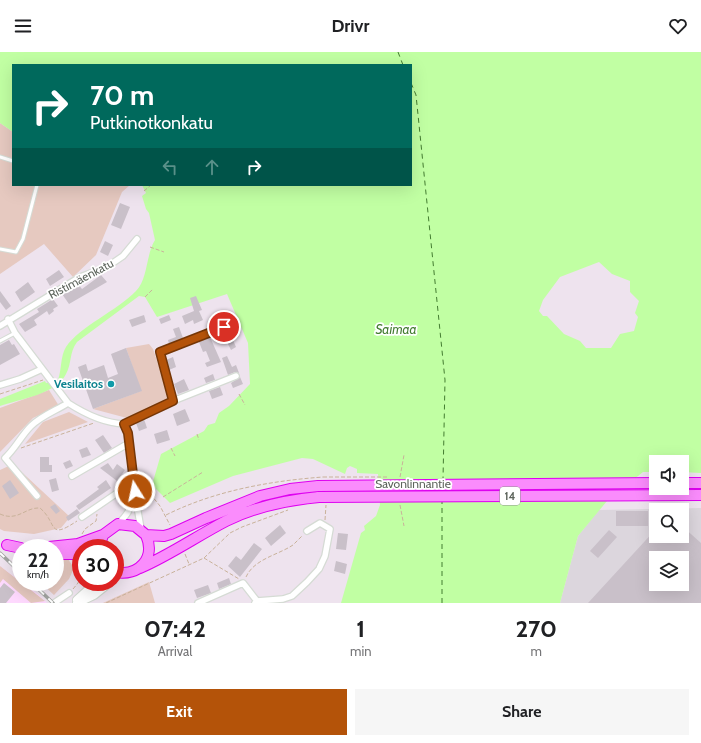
<!DOCTYPE html>
<html lang="en">
<head>
<meta charset="utf-8">
<style>
	body { margin:0; font-family:Cabin,sans-serif; background:#f6f6f6; color:#202124; height:100vh; display:flex; flex-direction:column; font-size:15px; white-space:nowrap }
	* { box-sizing:border-box; margin:0 }
	p { font-size:13px; color:#757577 }
	.icon { flex:none; width:22px; height:22px; fill:none; stroke:currentColor; stroke-width:2; stroke-linecap:round; stroke-linejoin:round }
	.map { position:relative; height:551px; overflow:hidden }
	.drawer { display:flex; flex-direction:column; background:#fff; flex:1 }
	.drawer>* { flex:none }
	.banner { position:absolute; left:12px; top:12px; width:400px; height:122px; border-radius:0px; box-shadow:0 4px 16px #0002; background:#00695c; color:#fff; overflow:hidden }
	.fabs { position:absolute; left:649px; top:403px; display:grid; gap:8px }
	.fabs a { display:grid; place-items:center; width:40px; height:40px; border-radius:0px; background:#fff; box-shadow:0 4px 16px #0002; font-size:20px }
	.speed { position:absolute; left:12px; top:487px; display:flex; gap:8px; font-size:20px; font-weight:700; text-align:center }
	.speed>* { display:grid; place-content:center; width:52px; height:52px; border-radius:50%; background:#fff; box-shadow:0 4px 16px #0002; line-height:1 }
	.speed small { font-size:10px; font-weight:400 }
	.speed .limit { border:6px solid #d22; background:#fff; color:#111 }
	.pin { position:absolute; display:grid; place-items:center; width:34px; height:34px; color:#fff; margin:-17px; border:2px solid #fff; border-radius:50%; box-shadow:0 1px 4px #0007 }
	.me { position:absolute; width:44px; margin:-22px; rotate:350deg; stroke-linejoin:round; filter:drop-shadow(0 0 3px #0008) }
	.turn { display:flex; align-items:center; gap:14px; height:84px; padding:0 12px; font-size:18px }
	.turn .icon { width:52px; height:52px; stroke-width:2.5 }
	.turn b { display:block; font-size:28px; line-height:34px }
	.lanes { display:flex; align-items:center; height:38px; padding:0 12px; background:#0003; justify-content:center; gap:20px; direction:ltr }
	.lanes .off { opacity:.35 }
	.eta { display:flex; justify-content:space-evenly; align-items:center; height:68px; text-align:center }
	.eta b { font-size:24px; font-weight:800; line-height:28px }
	.action { display:flex; gap:8px; margin-top:auto; padding:8px 12px }
	.action a { flex:1; height:46px; border-radius:0px; background:#b45309; color:#fff; font-size:16px; font-weight:800; line-height:46px; text-align:center }
	.action a+a { background:#f6f6f6; color:#202124 }
	header { display:flex; justify-content:space-between; align-items:center; height:52px; padding:0 12px; background:#fff; font-size:18px; font-weight:800 }
	.map>svg:first-child { display:block }
	.commercial { fill:#fed9fe }
	.industrial { fill:#dcd6dd; fill-rule:evenodd }
	.green { fill:#e6c9c0 }
	.water { fill:#c1ffa3; fill-rule:evenodd }
	.lines { fill:none; stroke-linecap:round; stroke-linejoin:round }
	.ferry { stroke:#437c30; stroke-width:1; stroke-dasharray:5 4; stroke-linecap:butt }
	.building { fill:#c9c0c9; fill-rule:evenodd }
	.lane-casing { stroke:#d5dbd4; stroke-width:5 }
	.street-casing { stroke:#d5dbd4; stroke-width:8 }
	.secondary-casing { stroke:#cfd7ce; stroke-width:10 }
	.highway-casing { stroke:#de01f0; stroke-width:12 }
	.path { stroke:#c9b29a; stroke-width:1; stroke-dasharray:4 2; stroke-linecap:butt }
	.lane { stroke:#fff; stroke-width:3 }
	.street { stroke:#fff; stroke-width:5.5 }
	.secondary { stroke:#fff; stroke-width:8 }
	.highway { stroke:#fa8cfc; stroke-width:10 }
	.rail-casing { stroke:#a2a4a1; stroke-width:3.5 }
	.rail { stroke:#fff; stroke-width:2; stroke-dasharray:6; stroke-linecap:butt }
	.highway-bridge-casing { stroke:#de01f0; stroke-width:12; stroke-linecap:butt }
	.path-bridge { stroke:#c9b29a; stroke-width:1; stroke-dasharray:4 2; stroke-linecap:butt }
	.highway-bridge { stroke:#fa8cfc; stroke-width:10 }
	.route-casing { stroke:#753606; stroke-width:10 }
	.route { stroke:#b45309; stroke-width:7 }
	.culture-dot { fill:#0f9aa8; stroke:#fff; stroke-width:1.5 }
	.labels { text-anchor:middle; stroke-width:3.5; stroke-linejoin:round; paint-order:stroke }
	.shield { fill:#fff; stroke:#8e928d; stroke-width:1 }
	.shield-label { font-size:11px; font-weight:bold; fill:#5d645c }
	.street-label { font-size:12px; fill:#5d645c; stroke:#fff }
	.culture-label { font-size:12px; font-weight:bold; fill:#0d838f; stroke:#fff; text-anchor:end }
	.water-label { font-size:13px; font-style:italic; fill:#437c30; stroke:#fff }
</style>
</head>
<body>
<header><svg class="icon" aria-label="menu" viewBox="0 0 24 24"><path d="M4 6h16M4 12h16M4 18h16"/></svg>Drivr<svg class="icon" aria-label="heart" viewBox="0 0 24 24"><path d="M12 20l-8-8c-3-5 5-10 8-4 3-6 11-1 8 4z"/></svg></header>
<div class="map">
<svg width="701" height="551" viewBox="0 0 701 551">
	<rect width="100%" height="100%" fill="#eee3ee"/>
	<path class="commercial" d="M0,514L39,543L47,551H0Z"/>
	<path class="industrial" d="M701,456V551H560L578,484L599,458ZM656,458H682V484H656ZM656,506H682V532H656Z"/>
	<path class="green" d="M0,71L13,80V133H130L122,140L96,203L73,225L44,192L0,222Z
		M149,292L153,297L168,341L169,346L164,352L127,366L93,357L141,339L126,296Z
		M49,338L59,354L33,366L0,400V356Z
		M69,360L88,370L25,392L43,370Z
		M13,412L70,465L61,476L34,482L4,479L0,477V418Z
		M55,505L68,507L74,516L69,527L54,543L40,530H55Z
		M0,514L45,549L31,551L3,527L0,531Z
		M149,530L155,551H103L105,550Z"/>
	<path class="water" d="M0,0H701V421L682,420V410H656V420H643L607,449L578,484L560,551H341L361,481L365,478L364,474L376,464L380,453L378,422L357,421V417L350,414L347,416L345,422L313,407L302,406L233,424L170,451L152,433L161,402L204,379L208,373L215,371L219,361L229,354L250,332L248,291L227,242L157,265L145,245L139,244L77,290C69,301 72,311 66,322C57,342 20,347 0,354V347L45,329L46,331L58,328C62,317 60,305 66,295C79,275 118,258 136,239C148,227 146,202 155,188L149,161L146,157L142,144L146,141L142,133H411V13H13V80L0,71ZM599,210L612,222L630,229V240L639,249L635,261L638,265L634,279L620,282L611,296H586L580,289L564,282L547,264H543L539,259L543,248L560,225Z"/>
	<g class="lines">
		<path class="ferry" d="M398,0L403,13
			M411,31L416,43L445,328L443,428
			M442,551V450"/>
	</g>
	<path class="building" d="M120,151L130,155L121,177L111,173Z
		M105,189L113,193L108,204L100,200Z
		M59,218L64,225L50,234L46,227Z
		M101,223L107,230L69,252L62,242L78,232L82,237Z
		M28,230L35,240L21,250L15,240Z
		M0,239L11,254L6,258L0,250Z
		M196,244L202,258L199,259L203,268L194,272L193,268L185,272L182,264L194,259L190,246Z
		M53,247L58,254L53,257L54,259L49,263L47,259L34,268L37,273L25,280L19,272L39,260L37,257Z
		M144,263L146,270L132,275L129,268Z
		M169,263L171,268L161,272L159,267Z
		M221,265L224,271L214,274L212,269Z
		M179,275L183,286L169,292L168,288L176,285L173,277Z
		M227,278L231,289L233,288L236,295L231,298L226,288L222,289L219,281Z
		M210,285L221,310L207,315L205,311L210,309L206,299L203,300L199,290Z
		M9,288L12,293L14,292L20,302L0,313V293Z
		M126,296L142,339L93,357L78,315L86,312L88,319L104,313L108,326L118,322L111,302Z
		M227,304L232,315L236,313L239,321L235,320L228,323L222,306Z
		M173,305L176,315L169,318L166,308Z
		M213,322L215,328L206,331L204,326Z
		M240,325L243,332L233,336L231,331Z
		M184,327L189,338L178,342L174,332Z
		M220,335L223,343L212,347L209,339Z
		M185,357L190,369L177,374L173,362Z
		M144,367L147,376L139,379L136,371Z
		M167,378L170,388L157,392L154,382Z
		M103,383L112,396L104,401L95,388Z
		M87,395L91,403L82,406L79,398Z
		M40,405H49V413H52V420H40Z
		M70,408L73,414L66,417L63,411Z
		M108,411L113,418L117,412L125,418L117,429L100,416Z
		M56,426L59,438L52,440L49,428Z
		M10,428L19,441L10,447L2,434Z
		M106,428L111,436L79,458L76,454L99,437L97,435Z
		M55,452L60,459L56,462L50,455Z
		M77,457L80,461L68,469L66,465Z
		M616,459H648V474H616Z
		M280,473L286,481L271,494L265,486Z
		M682,474L701,491V551H588L656,477V484H682ZM656,506H682V532H656Z
		M609,478L617,485L598,506L590,499Z
		M338,481L348,482L346,498L336,497Z
		M254,491L262,497L240,525L228,514L236,504L241,508Z
		M336,509L347,512L345,522L334,519Z
		M229,526L231,532L219,537L217,531Z
		M4,531L15,540L6,551H0V536Z
		M208,533L211,541L197,546L194,538Z"/>
	<g class="lines">
		<defs>
			<path id="lane" d="M0,105L13,109
				M0,197L16,200L23,187L37,133
				M0,289L15,281"/>
			<path id="street" d="M8,267L15,281L68,351C85,362 104,371 124,372C132,388 136,443 128,460C125,465 121,469 118,472
				M0,274L80,225L107,215L123,204L137,187
				M0,333L20,327L42,317
				M173,349L160,300L224,275
				M124,372L173,349L236,324
				M72,424L129,391
				M134,437L141,477
				M37,444L5,406C15,397 21,384 31,374C41,364 55,359 68,351
				M82,465L120,439H134
				M54,551L69,541
				M198,551L243,531L257,549
				M255,551L257,549L283,547L292,544L307,530L319,517L325,504L330,477L320,471L307,479"/>
			<path id="secondary" d="M77,548L97,530
				M77,551L94,543L110,530"/>
			<path id="highway" d="M682,431H701
				M146,483L164,484L171,482L206,466L260,444L290,437L318,434
				M7,493L21,496
				M39,496L78,492L103,483
				M99,496L103,483L118,472L135,474L146,483C156,506 139,525 115,520
				M55,502H81
				M140,516C170,503 197,484 226,469C254,455 288,448 319,445"/>
		</defs>
		<use href="#lane" class="lane-casing"/>
		<use href="#street" class="street-casing"/>
		<use href="#secondary" class="secondary-casing"/>
		<use href="#highway" class="highway-casing"/>
		<path class="path" d="M144,139L151,133
			M150,195L164,200
			M145,245L153,237
			M0,342L43,328
			M239,342L245,353
			M197,382L199,388
			M21,396L94,371
			M171,396L175,404
			M400,425L404,403
			M139,428L160,454L170,473
			M163,445L203,420
			M400,453L404,474
			M0,462C18,470 25,455 40,456C58,471 47,489 77,469
			M166,463C214,439 269,429 323,425
			M325,468L326,453
			M82,482L85,477L96,469L97,462
			M185,502L189,512
			M204,506L239,527
			M246,525C254,507 278,503 293,493C296,490 299,487 302,484
			M73,537L78,531L81,522
			M106,551L204,506L230,481L242,475L288,458"/>
		<use href="#lane" class="lane"/>
		<use href="#street" class="street"/>
		<use href="#secondary" class="secondary"/>
		<use href="#highway" class="highway"/>
		<defs>
			<path id="rail" d="M0,501L21,521
				M31,530L53,551"/>
		</defs>
		<use href="#rail" class="rail-casing"/>
		<use href="#rail" class="rail"/>
		<defs>
			<path id="highway-bridge" d="M318,434L656,431
				M319,445L701,443"/>
		</defs>
		<use href="#highway-bridge" class="highway-bridge-casing"/>
		<path class="path-bridge" d="M323,425H389"/>
		<use href="#highway-bridge" class="highway-bridge"/>
	</g>
	<g class="lines">
		<defs>
			<path id="route" d="M135,439L128,381L124,372L173,349L160,300L224,275"/>
		</defs>
		<use href="#route" class="route-casing"/>
		<use href="#route" class="route"/>
	</g>
	<circle class="culture-dot" cx="111" cy="332" r="4"/>
	<g class="labels">
		<rect class="shield" x="500" y="435" width="20" height="18" rx="3"/>
		<g class="shield-label">
			<text x="510" y="448">14</text>
		</g>
		<g class="street-label">
			<text transform="translate(81 227) rotate(-28)" y="4">Ristimäenkatu</text>
			<text x="413" y="436">Savonlinnantie</text>
		</g>
		<g class="culture-label">
			<text x="103" y="336">Vesilaitos</text>
		</g>
		<g class="water-label">
			<text x="396" y="282">Saimaa</text>
		</g>
	</g>
</svg>
<div class="fabs">
<a><svg class="icon" aria-label="sound" viewBox="0 0 24 24"><path d="M4 9h4l5-4v14l-5-4H4zM17 9q2 3 0 6"/></svg></a>
<a><svg class="icon" aria-label="search" viewBox="0 0 24 24"><circle cx="10" cy="10" r="6"/><path d="M15 15l6 6"/></svg></a>
<a><svg class="icon" aria-label="layers" viewBox="0 0 24 24"><path d="M12 4l9 5-9 5-9-5zM3 14l9 5 9-5"/></svg></a>
</div>
<div class="speed"><div>22<small>km/h</small></div><div class="limit">30</div></div>
<div class="pin" style="left:224px;top:275px;background:#d93025"><svg class="icon" aria-label="arrive" viewBox="0 0 24 24"><path d="M6 21V4h12l-3 4 3 4H6"/></svg></div>
<svg class="me" style="left:135px;top:439px" viewBox="-20 -20 40 40"><circle r="17" fill="#b45309" stroke="#fff" stroke-width="3"/><path d="M0-11L8 9 0 5-8 9z" fill="#fff"/></svg>
<div class="banner">
<div class="turn"><svg class="icon" aria-label="right" viewBox="0 0 24 24"><path d="M7 20v-9h11M14 6l5 5-5 5"/></svg><div><b>70 m</b>Putkinotkonkatu</div></div>
<div class="lanes"><svg class="icon off" aria-label="left" viewBox="0 0 24 24"><path d="M17 20v-9H6M10 6l-5 5 5 5"/></svg><svg class="icon off" aria-label="ahead" viewBox="0 0 24 24"><path d="M12 20V5M6 11l6-6 6 6"/></svg><svg class="icon" aria-label="right" viewBox="0 0 24 24"><path d="M7 20v-9h11M14 6l5 5-5 5"/></svg></div>
</div>
</div>
<section class="drawer">
<div class="eta">
<div><b>07:42</b><p>Arrival</p></div>
<div><b>1</b><p>min</p></div>
<div><b>270</b><p>m</p></div>
</div>
<div class="action"><a>Exit</a><a>Share</a></div>
</section>
</body>
</html>
